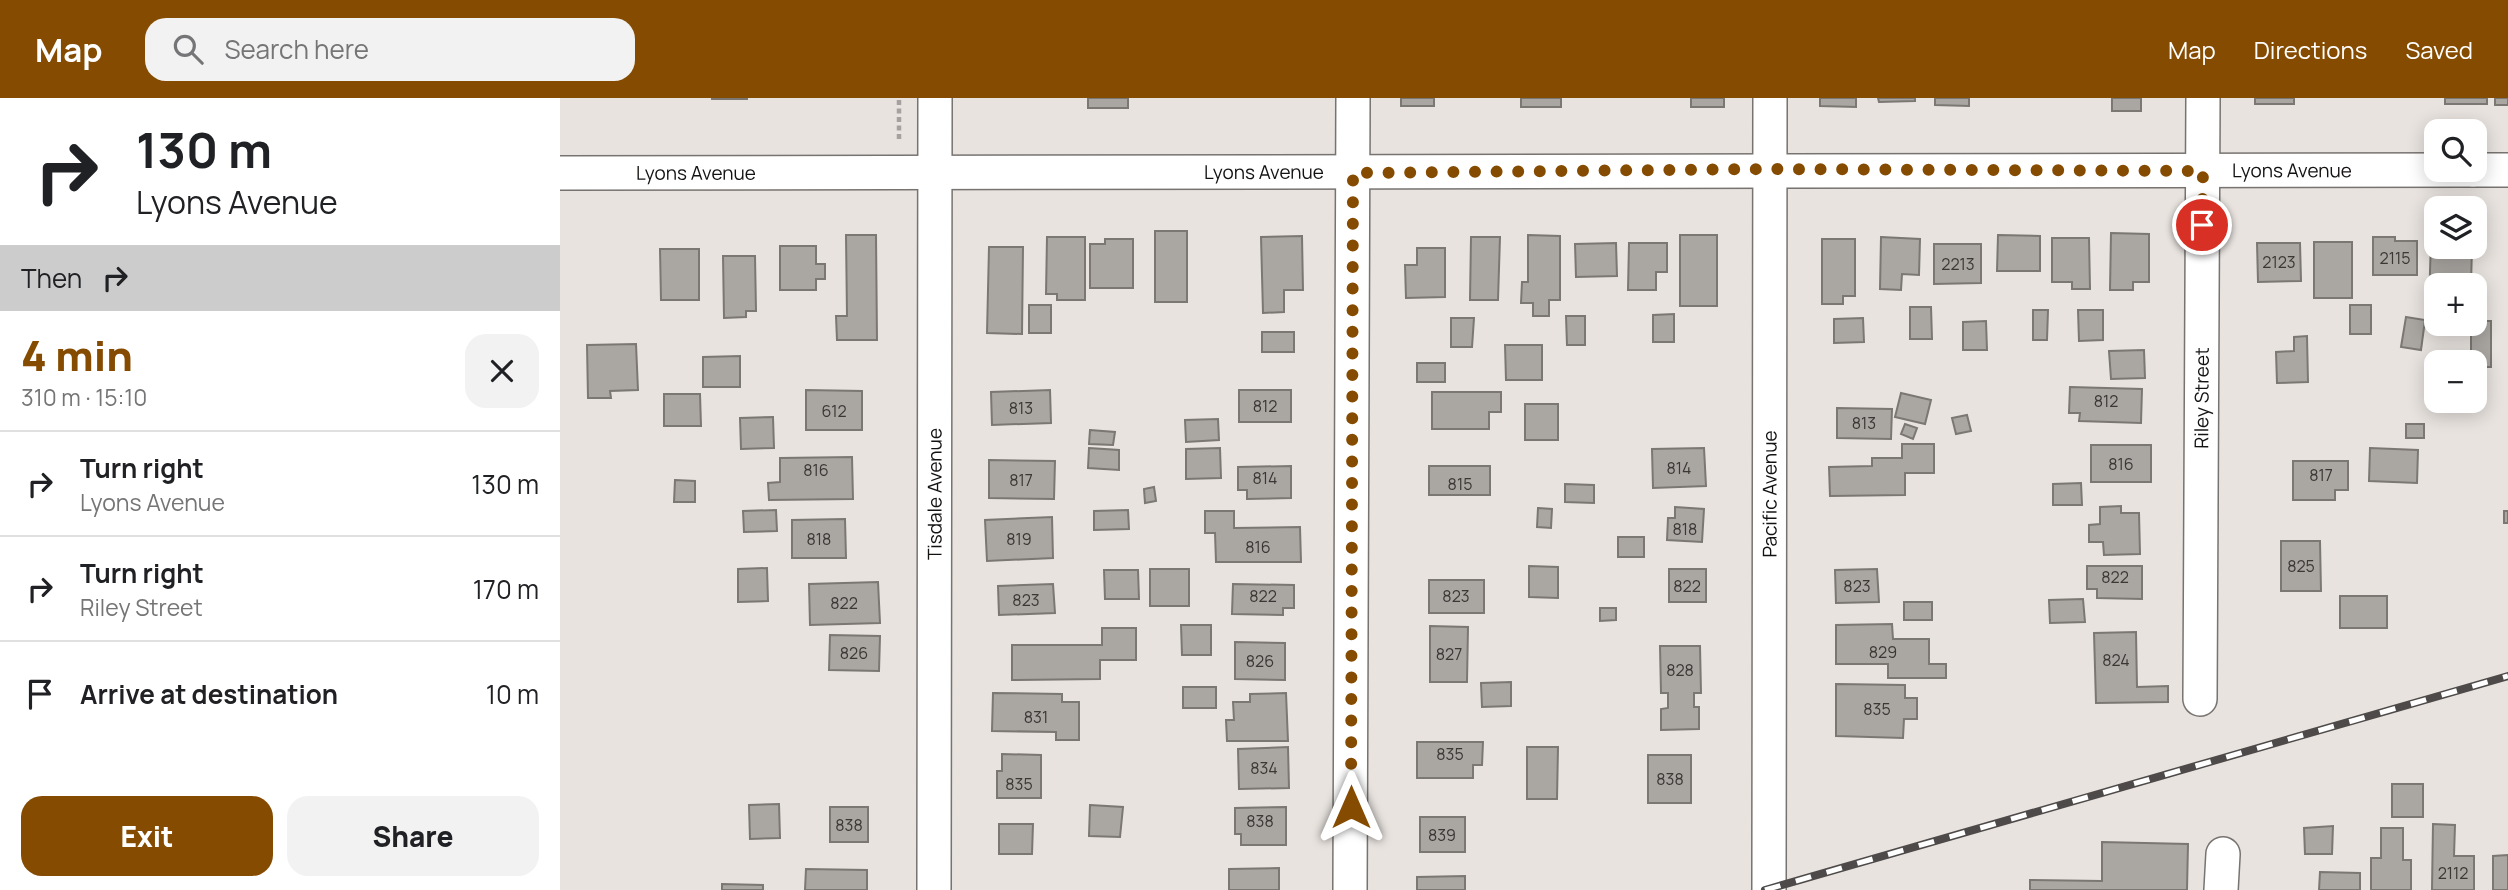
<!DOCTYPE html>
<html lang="en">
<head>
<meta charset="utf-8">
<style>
	body { margin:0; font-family:Manrope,sans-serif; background:#f2f2f2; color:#202124; height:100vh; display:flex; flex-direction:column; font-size:26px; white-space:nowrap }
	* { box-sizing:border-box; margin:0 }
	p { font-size:23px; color:#757577 }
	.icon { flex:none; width:38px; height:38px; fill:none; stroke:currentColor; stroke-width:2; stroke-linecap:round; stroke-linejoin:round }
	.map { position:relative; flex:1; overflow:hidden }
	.panel { display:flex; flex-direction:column; background:#fff; width:560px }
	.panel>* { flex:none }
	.guide { background:#fff; color:#202124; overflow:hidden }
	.tools { position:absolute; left:1864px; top:21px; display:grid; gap:14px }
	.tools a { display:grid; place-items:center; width:63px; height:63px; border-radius:14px; background:#fff; box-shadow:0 4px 18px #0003; font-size:35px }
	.pin { position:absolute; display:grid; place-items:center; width:60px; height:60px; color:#fff; margin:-30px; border:4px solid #fff; border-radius:50%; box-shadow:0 2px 7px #0007 }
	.me { position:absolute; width:77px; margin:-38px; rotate:0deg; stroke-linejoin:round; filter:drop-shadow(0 0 5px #0008) }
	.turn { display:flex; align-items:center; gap:24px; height:147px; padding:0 21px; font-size:32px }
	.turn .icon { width:91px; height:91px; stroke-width:2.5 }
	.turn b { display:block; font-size:49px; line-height:60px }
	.then { display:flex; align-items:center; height:66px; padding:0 21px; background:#0003; gap:14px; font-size:26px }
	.round { display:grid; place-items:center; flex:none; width:74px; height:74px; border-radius:21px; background:#f2f2f2 }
	.summary { display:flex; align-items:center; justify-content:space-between; height:119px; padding:0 21px }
	h1 { font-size:42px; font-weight:800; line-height:52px; color:#854b00 }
	.action { display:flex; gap:14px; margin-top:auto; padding:14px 21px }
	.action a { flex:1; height:80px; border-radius:21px; background:#854b00; color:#fff; font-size:28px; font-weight:800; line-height:80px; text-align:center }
	.action a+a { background:#f2f2f2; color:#202124 }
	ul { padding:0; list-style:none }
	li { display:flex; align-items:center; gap:21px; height:105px; padding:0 21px; border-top:2px solid #e0e0e0 }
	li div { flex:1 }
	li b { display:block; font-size:26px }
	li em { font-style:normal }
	header { display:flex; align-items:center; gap:42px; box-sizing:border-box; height:98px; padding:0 35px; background:#854b00; color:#fff }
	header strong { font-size:33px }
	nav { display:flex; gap:38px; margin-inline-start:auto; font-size:24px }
	.search { width:490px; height:63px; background:#f2f2f2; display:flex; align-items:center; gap:18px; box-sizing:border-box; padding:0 24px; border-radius:21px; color:#757577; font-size:26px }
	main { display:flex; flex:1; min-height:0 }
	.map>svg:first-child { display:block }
	.building { fill:#aaa6a2; stroke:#7b7773; stroke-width:2 }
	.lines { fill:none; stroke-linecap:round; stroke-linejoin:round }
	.minor-casing { stroke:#777370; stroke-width:36 }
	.path { stroke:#a5a19e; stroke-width:4.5; stroke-dasharray:5 3.5; stroke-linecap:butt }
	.minor { stroke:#fff; stroke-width:33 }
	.rail-casing { stroke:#4d4a49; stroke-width:8 }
	.rail { stroke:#fff; stroke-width:5; stroke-dasharray:16; stroke-linecap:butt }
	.route { stroke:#854b00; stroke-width:12; stroke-dasharray:0 21.6 }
	.labels { text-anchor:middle; stroke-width:5; stroke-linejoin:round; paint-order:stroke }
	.number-label { font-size:16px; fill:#3a3735 }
	.street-label { font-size:19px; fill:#141211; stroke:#fff }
</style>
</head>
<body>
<header>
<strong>Map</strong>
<div class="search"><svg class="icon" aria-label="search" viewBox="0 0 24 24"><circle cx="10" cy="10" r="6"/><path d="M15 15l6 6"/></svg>Search here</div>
<nav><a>Map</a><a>Directions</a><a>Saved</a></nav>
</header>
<main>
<section class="panel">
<div class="guide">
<div class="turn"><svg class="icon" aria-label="right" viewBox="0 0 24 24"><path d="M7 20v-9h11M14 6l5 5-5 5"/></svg><div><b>130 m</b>Lyons Avenue</div></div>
<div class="then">Then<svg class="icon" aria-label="right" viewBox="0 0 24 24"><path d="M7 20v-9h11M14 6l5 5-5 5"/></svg></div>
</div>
<div class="summary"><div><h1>4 min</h1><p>310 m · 15:10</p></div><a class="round"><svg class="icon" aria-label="close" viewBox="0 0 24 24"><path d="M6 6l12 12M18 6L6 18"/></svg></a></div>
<ul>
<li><svg class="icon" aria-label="right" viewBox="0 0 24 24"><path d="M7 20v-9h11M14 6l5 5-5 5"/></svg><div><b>Turn right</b><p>Lyons Avenue</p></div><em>130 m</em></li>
<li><svg class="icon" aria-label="right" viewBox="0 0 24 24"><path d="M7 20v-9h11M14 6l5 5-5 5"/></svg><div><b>Turn right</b><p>Riley Street</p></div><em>170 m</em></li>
<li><svg class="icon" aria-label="arrive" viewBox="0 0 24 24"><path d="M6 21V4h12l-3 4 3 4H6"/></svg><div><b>Arrive at destination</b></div><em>10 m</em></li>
</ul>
<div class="action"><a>Exit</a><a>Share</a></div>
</section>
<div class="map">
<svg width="1948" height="792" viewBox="0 0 1948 792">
	<rect width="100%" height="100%" fill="#e8e3df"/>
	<path class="building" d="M152,0H187V1H152Z
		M528,0H568V10H528Z
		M841,0H874V8H841Z
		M961,0H1001V9H961Z
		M1131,0H1164V9H1131Z
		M1260,0H1296V9L1260,8Z
		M1318,0H1355V3L1319,4Z
		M1375,0H1409V8L1375,7Z
		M1552,0H1581V13H1552Z
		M1695,0H1734V6H1695Z
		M1885,0H1927V6H1885Z
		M1935,0H1948V7H1935Z
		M595,133H627V204H595Z
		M1551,135L1589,136V184H1573V192H1550Z
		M286,137H316L317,242H277L276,218H287Z
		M968,137L1000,138V202H989V218H973V205H961L962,184H968Z
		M1120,137H1157V208H1120Z
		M1438,137L1480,138V173H1437Z
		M742,138L743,192H724V214L703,215L701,139Z
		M487,139H525V202H497V196H486Z
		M911,139H940L938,202H910Z
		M1321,139L1360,141L1359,177L1342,176L1341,192L1320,191Z
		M1813,139H1835V143H1857V177H1813Z
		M1492,140H1529L1530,191H1512V184H1492Z
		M545,141H573V190H530V146H545Z
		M1262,141H1295V198H1283V206H1262Z
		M1871,142H1876V149H1912L1911,187H1876V205H1869Z
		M1754,144H1792V200H1754Z
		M1056,145L1057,178L1016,179L1015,146Z
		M1069,145H1107V174H1096V192H1068Z
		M1697,145H1740L1741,183L1698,184Z
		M1374,146H1421V185L1374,186Z
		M220,148H256V166H265V181H256V192H220Z
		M429,149H463L462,236L427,235Z
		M857,150H885V199L846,200L845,167H857Z
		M100,151H139V202H101Z
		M163,158H195L196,213H186V219L164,220Z
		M469,207H491V235H469Z
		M1790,207H1811V236H1790Z
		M1350,209H1371L1372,241H1350Z
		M1473,212H1488L1487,242H1473Z
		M1518,212H1543V242L1519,243Z
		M1114,216V244H1093V217Z
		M1006,218H1025V247H1007Z
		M1846,219L1865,222L1861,252L1841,249Z
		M891,220H914L912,249H891Z
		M1303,220L1304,244L1274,245V221Z
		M1426,223L1427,252H1403V224Z
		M1914,223H1931V269H1914V264H1911V226H1914Z
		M702,234H734V254H702Z
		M1747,238L1748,284L1717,285L1716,254L1734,253V239Z
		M76,246L78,292L50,293L51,300H28L27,247Z
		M945,247H982V282H946Z
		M1584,252L1585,280L1551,281L1549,253Z
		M180,258V289H143V259Z
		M857,265H885V284H857Z
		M1510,289L1582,291L1581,325L1519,323L1520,315H1509Z
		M246,292L302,293V332H246Z
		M490,292L491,325L432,327L431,294Z
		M679,292H731V324H679Z
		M872,294H941V314H929V331H872Z
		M1341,295L1371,302L1365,326L1335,319Z
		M104,296H140L141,328H104Z
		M965,306H998V342H965Z
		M1277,310L1332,311L1331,341L1277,340Z
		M1407,317L1411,333L1396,336L1392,320Z
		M213,319L214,350L181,351L180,320Z
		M658,321L659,342L626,344L625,322Z
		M1345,326L1357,330L1353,341L1341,336Z
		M1846,326H1864V340H1846Z
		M530,332L555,334L553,347L529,346Z
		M1342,346H1374V375H1345V397L1270,398L1269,369L1312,368V360H1342Z
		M1531,347H1591V384H1531Z
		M529,350L559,352V372L528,370Z
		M660,350L661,380L626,381V351Z
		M1144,350L1146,388L1093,390L1092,351Z
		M1810,350L1858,352L1857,385L1809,383Z
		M292,359L293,401L209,402L208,385L220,384V360Z
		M429,362L495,363L494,401L429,400Z
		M1733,363H1788V392H1775V402H1733Z
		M731,368V400L687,401V392H678V369Z
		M869,368H930V397H869Z
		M115,382L135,383V404H114Z
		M1521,385L1522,407H1493V386Z
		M1005,386L1034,387V405L1005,404Z
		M594,389L596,403L585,405L584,391Z
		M1561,408V415H1579L1580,456L1544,457L1543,444H1529V427L1540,426V409Z
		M1115,409L1144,411L1142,444L1107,442L1108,420H1115Z
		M978,410L992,411L991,430L977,429Z
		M216,412L217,433L184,434L183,413Z
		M568,412L569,431L534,432V413Z
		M645,413H674V430L740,429L741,464H656L655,435H645Z
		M1944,413H1948V425H1944Z
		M492,419L493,460L427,463L425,422Z
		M285,421L286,460H232V422Z
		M1058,439H1084V459H1058Z
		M1721,443H1760L1761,493H1721Z
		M969,468L998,469V500L969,499Z
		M1527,468H1582V501L1537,500V491H1527Z
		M207,470L208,503L178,504V471Z
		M590,471H629V508H590Z
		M1109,471H1146V504H1109Z
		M1317,471L1319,504L1276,505L1275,472Z
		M544,472H578L579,501H545Z
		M869,482H924V515H869Z
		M318,484L320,525L250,527L249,486Z
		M493,486L495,515L439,517L438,488Z
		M673,486L734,487V510H723V517L672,516Z
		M1780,498H1827V530H1780Z
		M1523,501L1525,524L1490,525L1489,502Z
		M1344,504H1372V522H1344Z
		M1040,510H1056V522L1040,523Z
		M1332,526L1333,541H1369V566H1386V580H1328V566H1276V527Z
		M621,527H651V557H622Z
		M870,528L908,529L907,584H870Z
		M542,530H576V562H540V581L452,582V547H542Z
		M1576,534L1577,589L1608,588V604L1536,605L1534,535Z
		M270,537L320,538L319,573L269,572Z
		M675,544L725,545V582L675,581Z
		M1100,548H1140L1141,595H1134V609H1139V631L1101,632V611L1108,610V595H1101Z
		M951,584V608L922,609L921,585Z
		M1276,586L1345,587V600H1357V621H1344L1343,640L1276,638Z
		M623,589H656V610H623Z
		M433,595L502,596V604H519V642H496V634L432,633Z
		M726,595L728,643H667L666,622H674L673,604H690V596Z
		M857,644H923L922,667H913V680H857Z
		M728,649L729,690L679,691L678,651Z
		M967,649H998L997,701H967Z
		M442,656L481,657V700H437V673H442Z
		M1088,657H1131V705H1088Z
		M1832,686H1863V719H1832Z
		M219,706L220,740L190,741L189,707Z
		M530,707L563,709L560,739L529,738Z
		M270,709H308V744H270Z
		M726,709V747H681V736H675V710Z
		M860,719H905V754H860Z
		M439,726H473L472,756H439Z
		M1873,726L1895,727L1894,758H1914V792H1872Z
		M1773,728L1772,756H1745L1744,730Z
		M1821,730H1843V762H1851V792H1811V760H1821Z
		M1542,744L1628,746L1627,792H1470V782L1542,783Z
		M1948,757V792H1933V758Z
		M719,770V792H669V771Z
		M246,771L307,772V792H245Z
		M1760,774L1800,775V792H1759Z
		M905,778V792H857V779Z
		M162,786L203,787V792H162Z"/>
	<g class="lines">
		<defs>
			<g id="minor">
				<path d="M1914,72H1948"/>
				<path id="s1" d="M0,75L1912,72"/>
				<path id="s2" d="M1640,601L1643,0"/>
				<path id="s3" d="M374,792L375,0"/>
				<path d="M790,792L793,0"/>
				<path id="s4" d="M1209,792L1210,0"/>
				<path d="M1661,792L1663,756"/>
			</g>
		</defs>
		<use href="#minor" class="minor-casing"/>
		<path class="path" d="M339,41V0"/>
		<use href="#minor" class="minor"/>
		<defs>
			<path id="rail" d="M1205,792L1948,578"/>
		</defs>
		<use href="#rail" class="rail-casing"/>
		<use href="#rail" class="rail"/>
	</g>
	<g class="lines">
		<path class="route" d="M791,709L793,75L1209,71L1643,73L1642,127"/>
	</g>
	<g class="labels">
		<g class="number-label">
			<text x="1835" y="166">2115</text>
			<text x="1719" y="170">2123</text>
			<text x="1398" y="172">2213</text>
			<text x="1546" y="309">812</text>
			<text x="705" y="314">812</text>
			<text x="461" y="316">813</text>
			<text x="274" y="319">612</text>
			<text x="1304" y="331">813</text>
			<text x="1561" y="372">816</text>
			<text x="1119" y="376">814</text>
			<text x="256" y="378">816</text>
			<text x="1761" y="383">817</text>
			<text x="705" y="386">814</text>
			<text x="461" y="388">817</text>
			<text x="900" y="392">815</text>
			<text x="1125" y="437">818</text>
			<text x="259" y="447">818</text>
			<text x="459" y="447">819</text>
			<text x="698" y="455">816</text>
			<text x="1741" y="474">825</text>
			<text x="1555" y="485">822</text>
			<text x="1127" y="494">822</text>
			<text x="1297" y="494">823</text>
			<text x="703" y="504">822</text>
			<text x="896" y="504">823</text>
			<text x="466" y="508">823</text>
			<text x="284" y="511">822</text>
			<text x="1323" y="560">829</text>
			<text x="294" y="561">826</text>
			<text x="889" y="562">827</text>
			<text x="1556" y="568">824</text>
			<text x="700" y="569">826</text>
			<text x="1120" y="578">828</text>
			<text x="1317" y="617">835</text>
			<text x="476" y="625">831</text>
			<text x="890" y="662">835</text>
			<text x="704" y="676">834</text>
			<text x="1110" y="687">838</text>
			<text x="459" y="692">835</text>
			<text x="700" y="729">838</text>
			<text x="289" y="733">838</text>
			<text x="882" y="743">839</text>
			<text x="1893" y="781">2112</text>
		</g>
		<g class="street-label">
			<text dy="7" stroke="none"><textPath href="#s1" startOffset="1732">Lyons Avenue</textPath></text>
			<text dy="7" stroke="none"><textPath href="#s1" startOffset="136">Lyons Avenue</textPath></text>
			<text dy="7" stroke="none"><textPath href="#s1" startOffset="704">Lyons Avenue</textPath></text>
			<text dy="7" stroke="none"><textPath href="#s2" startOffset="301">Riley Street</textPath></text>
			<text dy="7" stroke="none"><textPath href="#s3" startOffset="396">Tisdale Avenue</textPath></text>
			<text dy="7" stroke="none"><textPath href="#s4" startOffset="396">Pacific Avenue</textPath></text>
		</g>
	</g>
</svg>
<div class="tools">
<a><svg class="icon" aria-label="search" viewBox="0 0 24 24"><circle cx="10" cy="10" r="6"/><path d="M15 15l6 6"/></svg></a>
<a><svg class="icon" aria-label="layers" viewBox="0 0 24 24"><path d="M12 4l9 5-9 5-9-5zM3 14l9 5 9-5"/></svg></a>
<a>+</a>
<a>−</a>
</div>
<div class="pin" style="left:1642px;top:127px;background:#d93025"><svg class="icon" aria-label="arrive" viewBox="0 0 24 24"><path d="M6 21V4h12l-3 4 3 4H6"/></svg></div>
<svg class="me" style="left:791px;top:709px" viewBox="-20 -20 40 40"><path d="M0-17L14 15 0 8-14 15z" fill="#854b00" stroke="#fff" stroke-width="4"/></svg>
</div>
</main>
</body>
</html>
